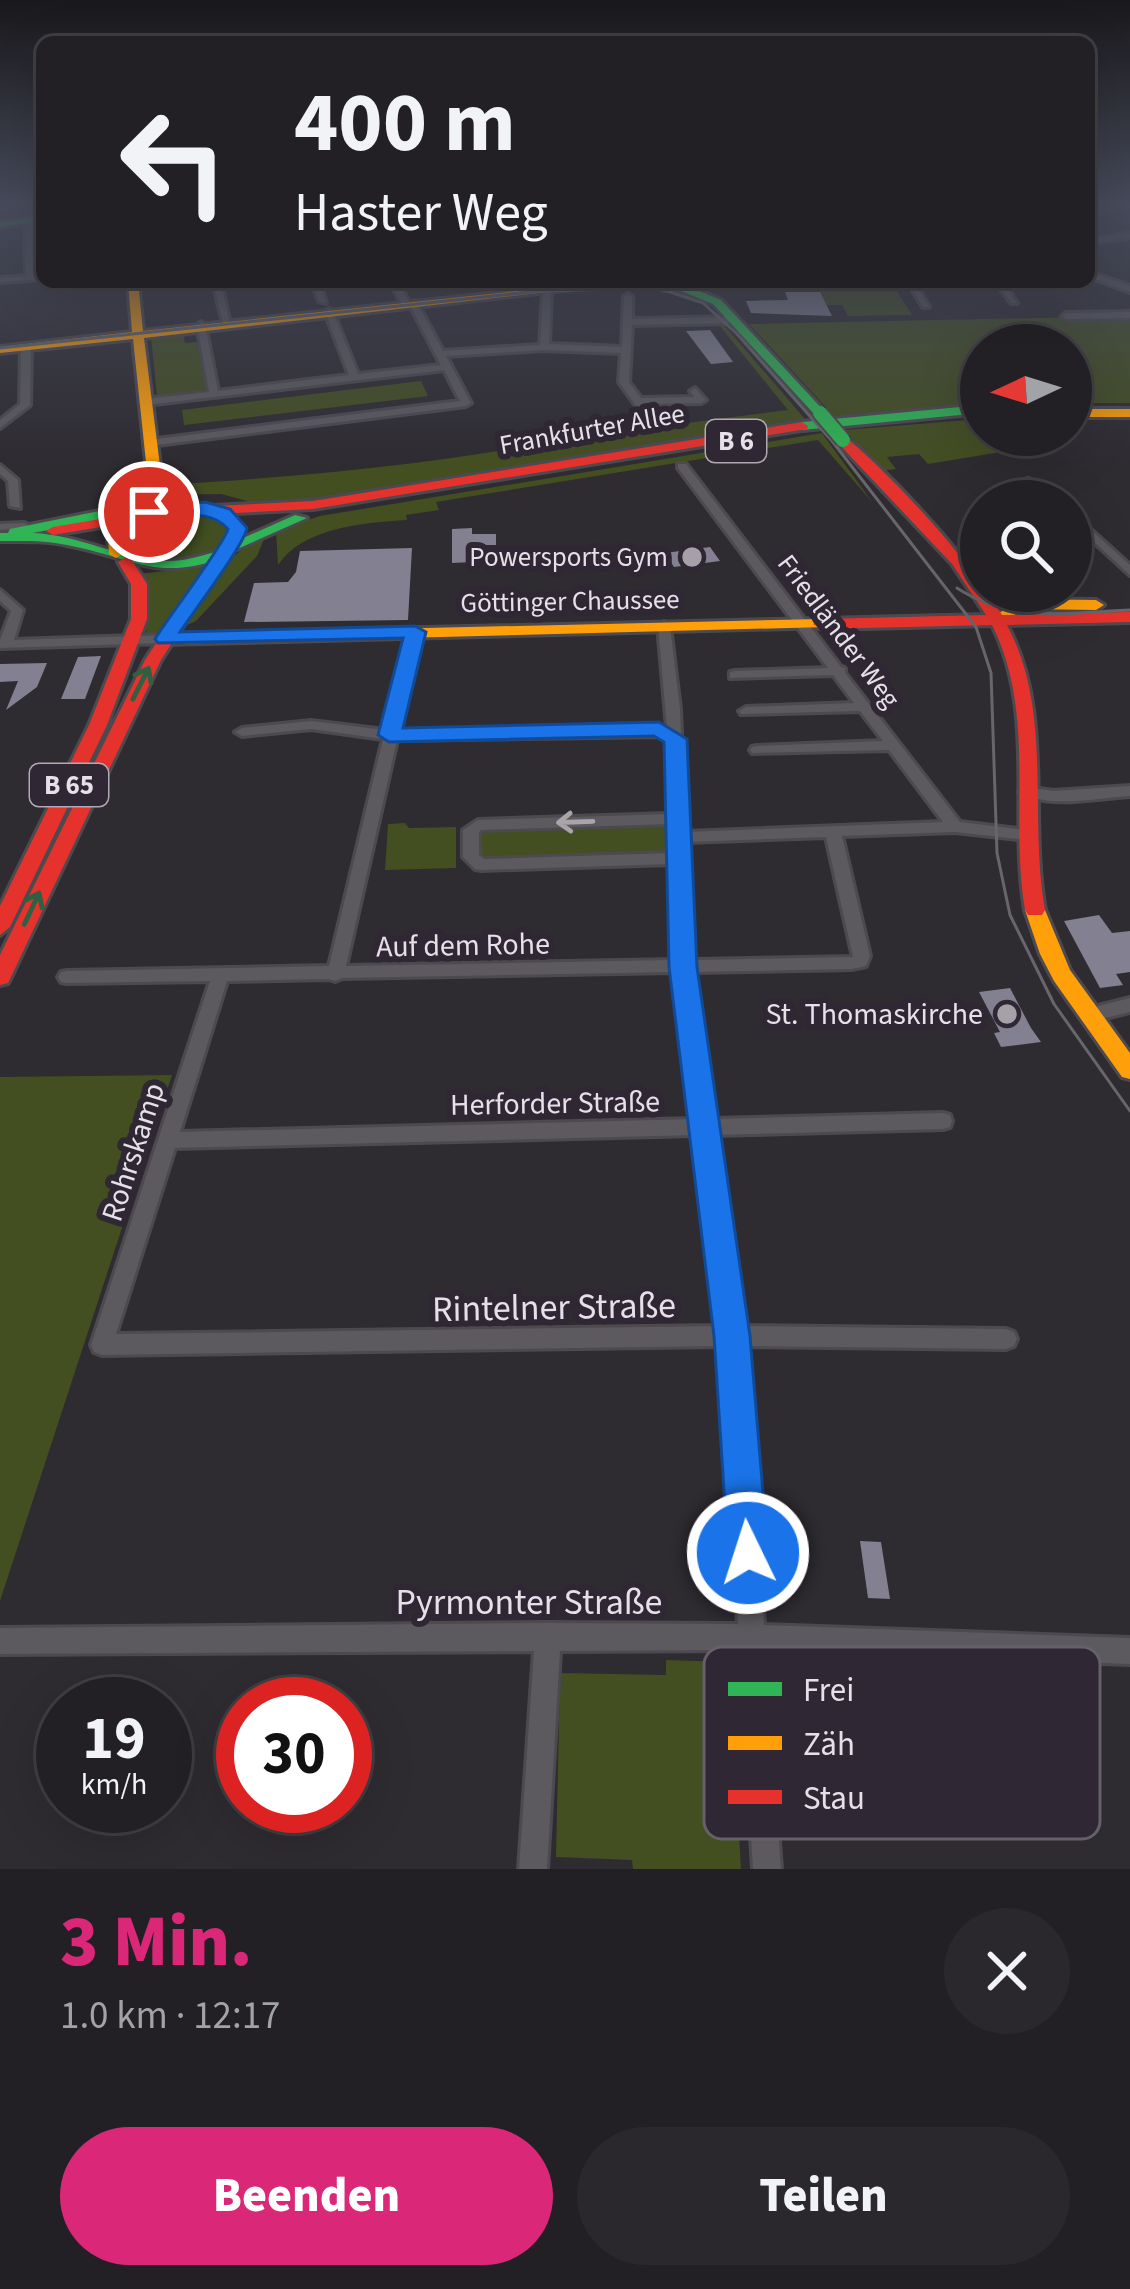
<!DOCTYPE html>
<html lang="de">
<head>
<meta charset="utf-8">
<style>
	body { margin:0; font-family:"Source Sans 3",sans-serif; background:#2a282d; color:#f1f3f6; height:100vh; display:flex; flex-direction:column; font-size:45px; white-space:nowrap }
	* { box-sizing:border-box; margin:0 }
	p { font-size:39px; color:#a2a3a7 }
	.icon { flex:none; width:66px; height:66px; fill:none; stroke:currentColor; stroke-width:2; stroke-linecap:round; stroke-linejoin:round }
	.map { position:relative; height:1869px; overflow:hidden }
	.panel { display:flex; flex-direction:column; background:#222025; flex:1 }
	.panel>* { flex:none }
	.top-card { position:absolute; left:36px; top:36px; width:1059px; height:252px; border-radius:18px; box-shadow:0 12px 48px #0002,0 0 0 3px #3f3e42; background:#222025; color:#f1f3f6; overflow:hidden }
	.needle { width:78px; rotate:266deg }
	.tools { position:absolute; left:960px; top:324px; display:grid; gap:24px }
	.tools a { display:grid; place-items:center; width:132px; height:132px; border-radius:50%; background:#222025; box-shadow:0 12px 48px #0002,0 0 0 3px #3f3e42; font-size:60px }
	.speed { position:absolute; left:36px; top:1677px; display:flex; gap:24px; font-size:60px; font-weight:700; text-align:center }
	.speed>* { display:grid; place-content:center; width:156px; height:156px; border-radius:50%; background:#222025; box-shadow:0 12px 48px #0002,0 0 0 3px #3f3e42; line-height:1 }
	.speed small { font-size:30px; font-weight:400 }
	.speed .limit { border:18px solid #d22; background:#fff; color:#111 }
	.pin { position:absolute; display:grid; place-items:center; width:102px; height:102px; color:#fff; margin:-51px; border:6px solid #fff; border-radius:50%; box-shadow:0 3px 12px #0007 }
	.me { position:absolute; width:132px; margin:-66px; rotate:356deg; stroke-linejoin:round; filter:drop-shadow(0 0 9px #0008) }
	.turn { display:flex; align-items:center; gap:42px; height:252px; padding:0 60px; font-size:54px }
	.turn .icon { width:156px; height:156px; stroke-width:2.5 }
	.turn b { display:block; font-size:84px; line-height:102px }
	.round { display:grid; place-items:center; flex:none; width:126px; height:126px; border-radius:63px; background:#2a282d }
	.overview { display:flex; align-items:center; justify-content:space-between; height:204px; padding:0 60px }
	h1 { font-size:72px; font-weight:800; line-height:90px; color:#db2777 }
	.button { display:flex; gap:24px; margin-top:auto; padding:24px 60px }
	.button a { flex:1; height:138px; border-radius:72px; background:#db2777; color:#fff; font-size:48px; font-weight:800; line-height:138px; text-align:center }
	.button a+a { background:#2a282d; color:#f1f3f6 }
	.map>svg:first-child { display:block }
	.green { fill:#434e21 }
	.building { fill:#838091 }
	.lines { fill:none; stroke-linecap:round; stroke-linejoin:round }
	.street-casing { stroke:#4c494f; stroke-width:6 }
	.fast-casing { stroke:#4c494f; stroke-width:6 }
	.slow-casing { stroke:#4c494f; stroke-width:6 }
	.jam-casing { stroke:#4c494f; stroke-width:6 }
	.street { fill:#5c5a5e; fill-rule:evenodd }
	.fast { fill:#30b455; fill-rule:evenodd }
	.slow { fill:#ff9f0a; fill-rule:evenodd }
	.jam { fill:#e5322d; fill-rule:evenodd }
	.tram { stroke:#69666b; stroke-width:3 }
	.fast-bridge-casing { stroke:#4c494f; stroke-width:18; stroke-linecap:butt }
	.fast-bridge { stroke:#30b455; stroke-width:14 }
	.oneway { stroke:#2f6041 }
	.oneway2 { stroke:#a8a4aa }
	.route { fill:#1a73e8; stroke:#114b97; stroke-width:3 }
	.poi-dot { fill:#a6a1a9; stroke:#2f2834; stroke-width:4.5 }
	.labels { text-anchor:middle; stroke-width:12; stroke-linejoin:round; paint-order:stroke }
	.far-street-label { font-size:27px; fill:#e6e1e9; stroke:#2f2834 }
	.shield { fill:#2f2834; stroke:#afaab3; stroke-width:3 }
	.shield-label { font-size:27px; font-weight:bold; fill:#e6e1e9 }
	.far-poi-label { font-size:27px; fill:#e6e1e9; stroke:#2f2834; text-anchor:end }
	.street-label { font-size:30px; fill:#e6e1e9; stroke:#2f2834 }
	.poi-label { font-size:30px; fill:#e6e1e9; stroke:#2f2834; text-anchor:end }
	.near-street-label { font-size:36px; fill:#e6e1e9; stroke:#2f2834 }
	.key { fill:#2f2834; stroke:#66606a; stroke-width:3 }
	.key-label { font-size:33px; fill:#e6e1e9 }
</style>
</head>
<body>
<div class="map">
<svg width="1130" height="1869" viewBox="0 0 1130 1869">
	<rect width="100%" height="100%" fill="#2e2b31"/>
	<path class="green" d="M895,288L912,315L848,316L842,305H826L819,291Z
		M1130,316V403H1071V345H981V407L834,416L749,324Z
		M719,325H724L805,419L286,505L258,504L221,494L167,495L166,485C325,475 504,459 658,417L664,426L788,410Z
		M183,333L185,343L197,342L207,389L157,396L151,337Z
		M421,381L428,396L184,425L182,410Z
		M981,419V435H989L1007,451L928,464L919,454L887,457L896,469L882,471L844,430Z
		M822,433L873,503L818,440L436,502L439,510L406,515L407,520C361,523 303,528 278,565L276,530L320,516Z
		M192,510C209,514 230,515 230,537C210,566 150,573 123,552L120,541C136,516 164,512 192,510Z
		M267,532L257,556L196,621L185,626V620L221,565Z
		M204,566L165,626L159,633H146L148,586L139,574Z
		M676,819L678,858L481,865L471,830Z
		M405,823L409,828L456,827V868L385,870L388,824Z
		M172,1075L0,1601V1077Z
		M666,1660L729,1662L741,1869H633L632,1860L556,1857L560,1673L666,1675Z"/>
	<path class="building" d="M785,292H820L832,316L751,313L746,301L788,300Z
		M710,330L733,362L711,364L686,331Z
		M472,528V534H496V545H473V562L452,563V529Z
		M710,547L720,561L674,567L665,553Z
		M412,548L408,620L244,622L254,583L288,582L296,572L300,551Z
		M101,656L85,699H61L78,657Z
		M47,663L37,687L6,710L18,681L0,682V664Z
		M1099,915L1112,933L1130,931V972L1116,974L1123,985L1100,988L1064,921Z
		M1010,988L1031,1028L1041,1042L1001,1047L994,1033L1000,1032L979,992Z
		M860,1541L881,1542L890,1599L868,1598Z"/>
	<g class="lines">
		<defs>
			<path id="street" d="M33,204H41L42,210Z
				M29,218L33,220L34,275H42V279L0,282V278L26,276L25,220Z
				M1130,233V237L1089,244V240Z
				M1089,272L1130,286V292L1089,277Z
				M213,282H221L230,325L223,323Z
				M312,282H320L326,303L319,301Z
				M390,282H398L409,302L416,301L443,351L540,345L543,292L547,289L551,292L549,344L622,347L624,297L628,294L632,297V319L735,317L739,320L735,323L632,325L629,382L641,398L694,397L690,391L695,388L706,400L701,403L645,404L658,422L653,425L649,424L619,382L621,353L544,350L446,356L471,403L466,406L149,446L144,443L149,440L460,401L444,370L145,405L140,402L145,399L209,392L197,325L201,322L205,325L218,391L349,375L325,312L329,309L333,312L358,374L441,365L410,305L403,306Z
				M499,282H507L512,295H506Z
				M641,282H655L669,287L665,290Z
				M853,282H863L852,288H760L756,286L760,284Z
				M907,282H915L929,307H923Z
				M995,282H1003L1017,303H1011Z
				M1130,312V318L1066,319L1062,316L1066,313Z
				M26,344L31,347L30,405L0,428V420L20,404L21,347Z
				M678,464H686L841,667L845,668V673L960,822L1026,830L1034,835L1026,840L955,832L842,836L870,956L866,966L852,969L692,972L713,1119L943,1113L950,1115L952,1121L950,1127L943,1129L715,1135L741,1326L1006,1329L1014,1332L1017,1339L1014,1346L1006,1349L744,1346L764,1625L1130,1638V1664L765,1650L781,1869H753L740,1650L560,1651L547,1869H519L534,1651L0,1654V1628L548,1623L738,1624L722,1346L102,1355L94,1352L91,1345L210,981L67,983L61,982L58,977L61,972L67,971L329,966L383,739L311,729L242,736L235,732L242,728L311,721L385,730L409,632L415,628L421,632L399,732L667,728L658,626L664,622L670,626L680,709L685,832L943,822L889,750L752,753L750,750L752,747L757,746L883,741L860,711L741,714L739,711L746,707L854,703L833,675L730,678V672L735,671L828,668L678,468ZM667,736L670,814L478,820L463,830V857L475,869L481,870L671,864L674,960L346,966L397,740ZM670,824L671,853L484,859L479,855V832L481,830ZM826,837L853,957L691,960L686,842ZM675,972L694,1119L180,1132L227,981L329,979L335,981L342,978ZM696,1135L720,1326L116,1334L175,1148Z
				M0,465L18,480L20,508L10,506L8,481L0,474Z
				M1027,479L1031,480L1061,501H1048L1023,484L1022,482Z
				M1071,512L1130,565V575L1071,521Z
				M24,523L30,526L28,528L0,530V524Z
				M0,590L23,610L14,640L165,635L171,639L165,643L0,648V640L11,611L0,601Z
				M1130,786V796C1096,798 1048,809 1019,792L1026,787L1053,791Z
				M1130,998V1012L1089,1022L1083,1020L1080,1015L1083,1010Z"/>
			<path id="fast" d="M42,215V221L0,227V221Z
				M632,282H677L721,300L826,413L816,416L713,304L674,288Z
				M981,405V413L802,430L796,426L802,422Z
				M149,482L156,486L151,509L33,533C79,535 119,558 163,561C183,562 200,556 219,551L226,555L224,558C154,582 132,557 67,545C45,540 22,541 0,541V533H8L10,529L139,503L142,486Z
				M295,515L307,518L235,550L223,547Z"/>
			<path id="slow" d="M128,282H138L143,331L600,282H634L144,338L164,498C185,508 212,503 233,515L226,519C186,508 150,507 120,541L123,554L116,558L109,554L108,537L131,516L158,506L150,500L133,339L0,353V347L132,332Z
				M1071,409H1130V417H1071Z
				M1023,599L1096,600L1104,605L1096,610L1026,609L998,623L990,618Z
				M821,619L827,621V627L165,644L157,639L165,634Z
				M1035,903L1045,910L1070,970L1130,1053V1079L1122,1077L1054,981L1040,954L1025,910Z"/>
			<path id="jam" d="M802,422L808,426L807,429L313,509L214,514L207,510L214,506L313,501Z
				M843,436C867,450 979,567 981,591H987L1002,615L1130,612V622L1007,625C1054,713 1028,815 1045,910L1042,915H1028L1025,910C1009,815 1037,714 992,625L821,629L813,624L821,619L986,615L952,564L838,443V437Z
				M131,514L136,515V521L53,535L46,531L53,527Z
				M218,550L230,553L161,660L11,977L8,983L0,985V955L145,660Z
				M126,557L131,559L147,584V619L107,725L10,927L0,935V906L89,725L131,619V584L118,562Z"/>
		</defs>
		<use href="#street" class="street-casing"/>
		<use href="#fast" class="fast-casing"/>
		<use href="#slow" class="slow-casing"/>
		<use href="#jam" class="jam-casing"/>
		<use href="#street" class="street"/>
		<use href="#fast" class="fast"/>
		<use href="#slow" class="slow"/>
		<use href="#jam" class="jam"/>
		<path class="tram" d="M0,348L540,291L658,288L703,303L737,334L832,441L976,627L991,673L997,853L1010,915L1054,1004L1130,1111
			M957,588C1010,623 1070,613 1130,610"/>
		<defs>
			<path id="fast-bridge" d="M820,413L843,440"/>
		</defs>
		<use href="#fast-bridge" class="fast-bridge-casing"/>
		<use href="#fast-bridge" class="fast-bridge"/>
	</g>
	<defs><path id="oneway-shaft" d="M-6 0H5M1.5-3L5.5 0L1.5 3" fill="none" stroke-width="1.6" stroke-linecap="round" stroke-linejoin="round" transform="scale(3)"/></defs>
	<g class="oneway">
		<use href="#oneway-shaft" transform="translate(141 683) rotate(-63)"/>
		<use href="#oneway-shaft" transform="translate(32 908) rotate(-65)"/>
	</g>
	<use class="oneway2" href="#oneway-shaft" transform="translate(575 822) rotate(178)"/>
	<linearGradient id="sky" x2="0" y2="1"><stop stop-color="#19181b"/><stop offset="0.44" stop-color="#464a5a"/><stop offset="1" stop-color="#464a5a" stop-opacity="0"/></linearGradient>
	<rect width="1130" height="465" fill="url(#sky)"/>
	<path class="route" d="M205,502L230,509L247,528C244,545 194,611 180,632L415,626L426,632L403,728L659,722L687,739L697,967L750,1336L768,1553L762,1567L748,1573L734,1567L728,1553L714,1336L669,967L664,742L654,736L389,742L378,735L403,638L158,643L155,639C167,619 225,543 228,529C201,500 168,530 140,512L149,507Z"/>
	<g class="poi-dot">
		<circle cx="692" cy="557" r="12"/>
		<circle cx="1007" cy="1014" r="12"/>
	</g>
	<g class="labels">
		<g class="far-street-label">
			<text transform="translate(592 429) rotate(-10)" y="9">Frankfurter Allee</text>
			<text transform="translate(570 601) rotate(-1)" y="9">Göttinger Chaussee</text>
			<text transform="translate(839 631) rotate(53)" y="9">Friedländer Weg</text>
		</g>
		<g class="shield">
			<rect x="706" y="420" width="60" height="42" rx="9"/>
			<rect x="30" y="764" width="78" height="42" rx="9"/>
		</g>
		<g class="shield-label">
			<text x="736" y="450">B 6</text>
			<text x="69" y="794">B 65</text>
		</g>
		<g class="far-poi-label">
			<text x="668" y="566">Powersports Gym</text>
		</g>
		<g class="street-label">
			<text transform="translate(463 945) rotate(-1)" y="10">Auf dem Rohe</text>
			<text transform="translate(555 1103) rotate(-1)" y="10">Herforder Straße</text>
			<text transform="translate(133 1152) rotate(-72)" y="10">Rohrskamp</text>
		</g>
		<g class="poi-label">
			<text x="983" y="1024">St. Thomaskirche</text>
		</g>
		<g class="near-street-label">
			<text transform="translate(554 1306) rotate(-1)" y="13">Rintelner Straße</text>
			<text x="529" y="1614">Pyrmonter Straße</text>
		</g>
	</g>
	<rect x="704" y="1647" width="396" height="192" rx="18" class="key"/>
	<rect x="728" y="1682" width="54" height="14" fill="#30b455"/>
	<rect x="728" y="1736" width="54" height="14" fill="#ff9f0a"/>
	<rect x="728" y="1790" width="54" height="14" fill="#e5322d"/>
	<g class="key-label">
		<text x="803" y="1701">Frei</text>
		<text x="803" y="1755">Zäh</text>
		<text x="803" y="1809">Stau</text>
	</g>
</svg>
<div class="tools">
<a><svg class="needle" viewBox="-14 -14 28 28"><path d="M0-13l5 13h-10z" fill="#e53935"/><path d="M0 13l5-13h-10z" fill="#a2a3a7"/></svg></a>
<a><svg class="icon" aria-label="search" viewBox="0 0 24 24"><circle cx="10" cy="10" r="6"/><path d="M15 15l6 6"/></svg></a>
</div>
<div class="speed"><div>19<small>km/h</small></div><div class="limit">30</div></div>
<div class="pin" style="left:149px;top:512px;background:#d93025"><svg class="icon" aria-label="arrive" viewBox="0 0 24 24"><path d="M6 21V4h12l-3 4 3 4H6"/></svg></div>
<svg class="me" style="left:748px;top:1553px" viewBox="-20 -20 40 40"><circle r="17" fill="#1a73e8" stroke="#fff" stroke-width="3"/><path d="M0-11L8 9 0 5-8 9z" fill="#fff"/></svg>
<div class="top-card">
<div class="turn"><svg class="icon" aria-label="left" viewBox="0 0 24 24"><path d="M17 20v-9H6M10 6l-5 5 5 5"/></svg><div><b>400 m</b>Haster Weg</div></div>
</div>
</div>
<section class="panel">
<div class="overview"><div><h1>3 Min.</h1><p>1.0 km · 12:17</p></div><a class="round"><svg class="icon" aria-label="close" viewBox="0 0 24 24"><path d="M6 6l12 12M18 6L6 18"/></svg></a></div>
<div class="button"><a>Beenden</a><a>Teilen</a></div>
</section>
</body>
</html>
